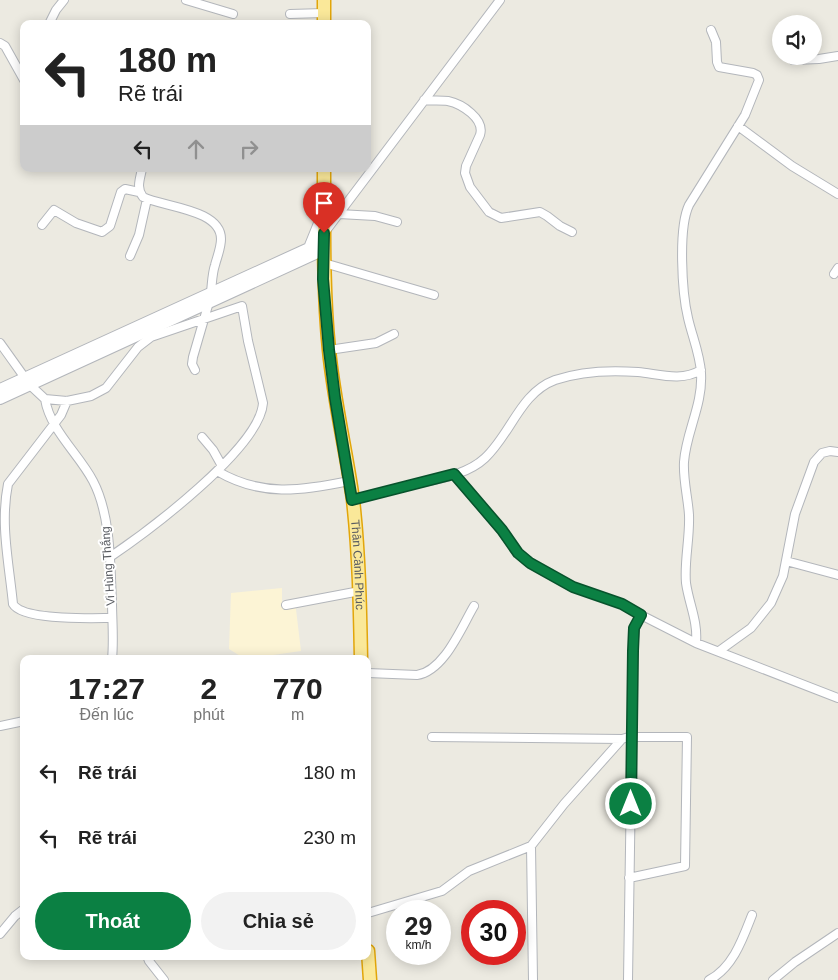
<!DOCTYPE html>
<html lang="vi">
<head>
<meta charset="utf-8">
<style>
	body { margin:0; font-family:Helvetica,sans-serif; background:#f2f2f2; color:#222; height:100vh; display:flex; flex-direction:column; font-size:19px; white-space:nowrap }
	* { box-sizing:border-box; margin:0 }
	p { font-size:16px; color:#767676 }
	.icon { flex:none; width:28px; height:28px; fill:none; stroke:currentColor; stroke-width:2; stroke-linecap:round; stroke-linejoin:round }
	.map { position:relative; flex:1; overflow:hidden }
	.drawer { position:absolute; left:20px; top:655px; width:351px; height:305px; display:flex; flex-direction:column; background:#fff; border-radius:10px; box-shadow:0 2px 12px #0003 }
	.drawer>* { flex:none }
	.guide { position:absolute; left:20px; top:20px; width:351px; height:152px; border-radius:10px; box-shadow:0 2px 12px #0003; background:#fff; color:#222; overflow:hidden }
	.buttons { position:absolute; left:772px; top:15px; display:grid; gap:10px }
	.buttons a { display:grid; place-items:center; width:50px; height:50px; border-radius:50%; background:#fff; box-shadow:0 2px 12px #0003; font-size:25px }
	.speed { position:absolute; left:386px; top:900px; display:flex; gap:10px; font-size:25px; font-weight:700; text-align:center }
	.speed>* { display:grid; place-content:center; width:65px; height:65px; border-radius:50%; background:#fff; box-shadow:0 2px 12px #0003; line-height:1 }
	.speed small { font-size:12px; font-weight:400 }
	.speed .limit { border:8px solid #d22; background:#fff; color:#111 }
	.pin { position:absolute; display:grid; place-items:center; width:42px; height:42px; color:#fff; margin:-51px -21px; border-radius:50% 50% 50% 0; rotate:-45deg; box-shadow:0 0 5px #0007 }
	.pin .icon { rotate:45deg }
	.me { position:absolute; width:55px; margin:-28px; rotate:0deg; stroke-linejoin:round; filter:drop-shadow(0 0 4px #0008) }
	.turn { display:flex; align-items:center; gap:18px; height:105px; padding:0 15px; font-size:22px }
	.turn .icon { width:65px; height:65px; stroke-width:2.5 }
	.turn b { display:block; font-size:35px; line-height:42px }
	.lanes { display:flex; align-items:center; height:48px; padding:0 15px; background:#0003; justify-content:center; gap:25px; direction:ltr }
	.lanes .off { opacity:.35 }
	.eta { display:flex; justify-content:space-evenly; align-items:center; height:85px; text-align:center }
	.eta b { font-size:30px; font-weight:700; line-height:35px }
	.primary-button { display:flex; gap:10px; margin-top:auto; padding:10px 15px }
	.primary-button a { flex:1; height:58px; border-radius:30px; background:#0b8043; color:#fff; font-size:20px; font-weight:700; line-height:58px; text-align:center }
	.primary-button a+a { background:#f2f2f2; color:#222 }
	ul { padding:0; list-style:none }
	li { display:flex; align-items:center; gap:15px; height:65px; padding:0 15px }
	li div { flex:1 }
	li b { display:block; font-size:19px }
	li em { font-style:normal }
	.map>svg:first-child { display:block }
	.commercial { fill:#fcf4d5 }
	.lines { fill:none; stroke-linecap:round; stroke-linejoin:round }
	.minor-casing { stroke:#b3b6bb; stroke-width:10 }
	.tertiary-casing { stroke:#b3b6bb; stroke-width:12 }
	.trunk-casing { stroke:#e2a60a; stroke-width:15 }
	.minor { stroke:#fff; stroke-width:8 }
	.tertiary { stroke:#fff; stroke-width:10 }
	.trunk { stroke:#fae899; stroke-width:12 }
	.route-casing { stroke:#07532c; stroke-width:12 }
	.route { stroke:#0b8043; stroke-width:9 }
	.labels { text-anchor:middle; stroke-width:4; stroke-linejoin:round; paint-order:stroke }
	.street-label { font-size:12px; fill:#595c61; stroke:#fff }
</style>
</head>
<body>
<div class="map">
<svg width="838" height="980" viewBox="0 0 838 980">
	<rect width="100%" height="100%" fill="#eceae1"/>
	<path class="commercial" d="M282,588V602L295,601L301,651L245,659L229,649L231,593Z"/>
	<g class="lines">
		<defs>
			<path id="minor" d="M186,0L233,14
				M290,14L324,13
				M49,24L56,10L64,0
				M0,43L5,46L24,80
				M793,60L819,59L838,56
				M424,100C432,101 441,100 448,101C462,104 485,119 480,135L466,166L465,173L470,187L489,212L501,218L540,212L547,216L560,226L572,232
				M738,126L792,166L838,194
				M142,169C140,179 136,188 143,197C163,207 221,209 221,239C221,248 217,257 215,265C212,274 212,284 211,292
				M339,214L375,216L397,222
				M42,225L54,210L76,223L102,232L110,226L121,192L125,189L139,192
				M325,232L500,0
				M130,256L139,235L147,199
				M324,263L434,295
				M834,274L838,268
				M0,343L30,385L45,399L67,401L91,396L106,388L138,347L151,337L242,306L248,341L263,403C260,448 147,532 110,557
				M329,350L376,343L394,334
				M195,370L192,364L193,357L209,302
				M45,399C50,430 79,454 93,481C111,515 110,564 112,601C112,620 114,640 112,659
				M67,401L61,415L8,484C0,524 9,563 13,604C23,621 93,618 112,618
				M202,437L213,450L222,466
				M217,471C261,497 301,491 349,481
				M454,475L501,530L518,553L530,563L573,587L622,604L641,615
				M353,500C373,495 394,489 415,484C438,479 467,475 485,458C511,434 520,393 555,380C581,371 611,370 638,372C659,374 681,382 701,370
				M786,561L838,575
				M286,605L360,591
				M696,643C698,621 689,604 686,583C684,561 690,538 689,515C688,498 683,480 684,462C686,432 703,405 701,373C700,354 692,336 688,318C682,293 678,228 689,205L745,115L759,80L757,75L753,73L719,67L717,62L716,42L711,30
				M719,651L751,628L771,603L783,576L795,514L814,462L822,453L830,451L838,452
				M368,673L417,675C444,671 461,628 474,606
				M0,726L24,721
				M432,737L622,739
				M531,846L533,980
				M629,878L685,866L687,737H632
				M368,913L442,891L469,871L531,846L564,804L622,739L632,736
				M0,934L15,916L24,909
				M147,956L149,961L164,980
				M628,980L633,651L635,628L641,615L696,643L838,698
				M709,980C733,968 743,938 752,915
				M773,980L795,962L838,933"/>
			<path id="tertiary" d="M309,248L322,216
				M0,389L324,241
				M0,399L324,250"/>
			<g id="trunk">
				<path d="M324,0V24"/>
				<path id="s1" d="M324,169C324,230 323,290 329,350C334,401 346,450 353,500C359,553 360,606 361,659"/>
				<path d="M368,951L370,980"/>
			</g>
		</defs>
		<use href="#minor" class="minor-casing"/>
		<use href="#tertiary" class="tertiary-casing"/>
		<use href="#trunk" class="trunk-casing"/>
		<use href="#minor" class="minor"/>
		<use href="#tertiary" class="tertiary"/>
		<use href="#trunk" class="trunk"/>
	</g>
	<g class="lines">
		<defs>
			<path id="route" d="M324,233L323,279L329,350L335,398L352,500L454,474L502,530L518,553L530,563L573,587L622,604L641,615L634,628L633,651L631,804"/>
		</defs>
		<use href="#route" class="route-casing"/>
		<use href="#route" class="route"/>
	</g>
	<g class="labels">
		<g class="street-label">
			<text dy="4" stroke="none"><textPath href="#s1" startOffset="398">Thân Cảnh Phúc</textPath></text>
			<text transform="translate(108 566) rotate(-94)" y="4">Vi Hùng Thắng</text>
		</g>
	</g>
</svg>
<div class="buttons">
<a><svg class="icon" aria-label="sound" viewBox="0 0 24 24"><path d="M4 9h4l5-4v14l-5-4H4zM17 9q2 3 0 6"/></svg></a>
</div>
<div class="speed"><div>29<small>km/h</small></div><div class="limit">30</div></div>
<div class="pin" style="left:324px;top:233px;background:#d93025"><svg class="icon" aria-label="arrive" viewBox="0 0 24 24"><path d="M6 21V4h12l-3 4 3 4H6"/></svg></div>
<svg class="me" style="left:631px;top:804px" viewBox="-20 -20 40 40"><circle r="17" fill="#0b8043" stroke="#fff" stroke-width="3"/><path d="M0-11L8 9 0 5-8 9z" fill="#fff"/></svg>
<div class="guide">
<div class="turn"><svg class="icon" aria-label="left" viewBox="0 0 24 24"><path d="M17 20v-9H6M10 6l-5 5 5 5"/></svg><div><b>180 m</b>Rẽ trái</div></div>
<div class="lanes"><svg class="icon" aria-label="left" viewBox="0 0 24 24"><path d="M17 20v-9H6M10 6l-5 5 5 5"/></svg><svg class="icon off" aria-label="ahead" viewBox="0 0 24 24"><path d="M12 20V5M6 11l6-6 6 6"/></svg><svg class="icon off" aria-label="right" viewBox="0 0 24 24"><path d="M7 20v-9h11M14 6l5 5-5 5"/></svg></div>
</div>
<section class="drawer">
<div class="eta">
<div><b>17:27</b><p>Đến lúc</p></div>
<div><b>2</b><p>phút</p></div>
<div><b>770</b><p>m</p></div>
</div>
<ul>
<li><svg class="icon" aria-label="left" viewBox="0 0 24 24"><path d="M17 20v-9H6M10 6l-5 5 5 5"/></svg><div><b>Rẽ trái</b></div><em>180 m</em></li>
<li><svg class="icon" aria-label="left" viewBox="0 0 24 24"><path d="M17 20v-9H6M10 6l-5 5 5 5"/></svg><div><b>Rẽ trái</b></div><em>230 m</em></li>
</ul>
<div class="primary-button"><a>Thoát</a><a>Chia sẻ</a></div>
</section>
</div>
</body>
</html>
